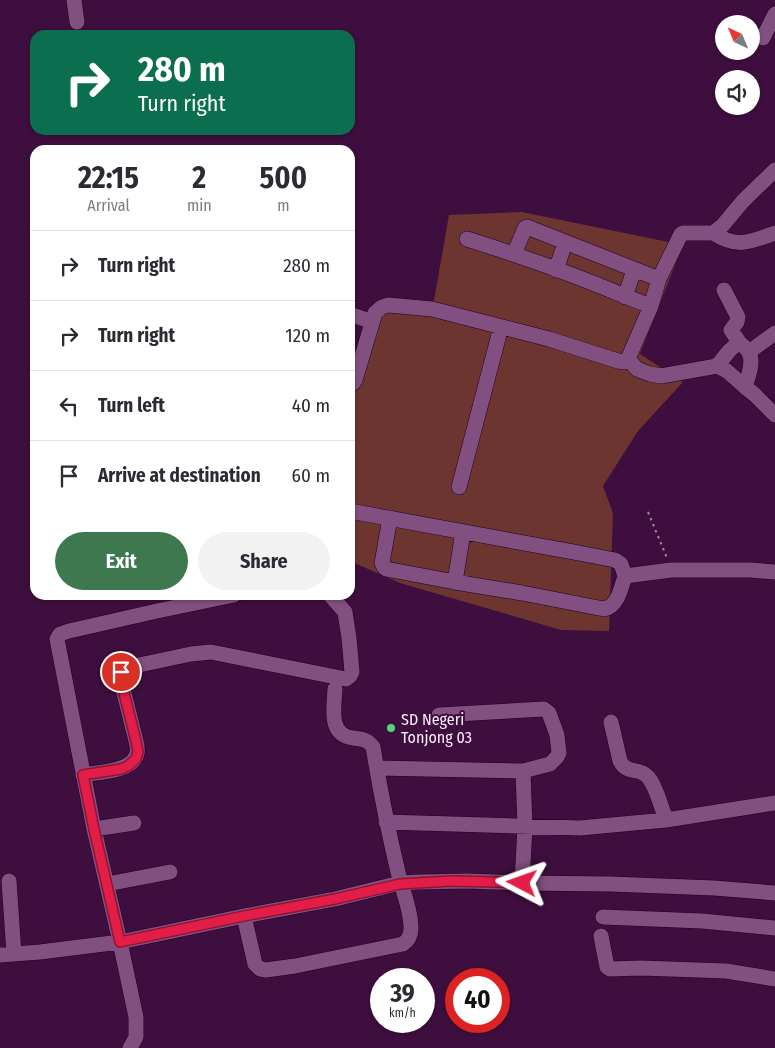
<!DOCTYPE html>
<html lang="en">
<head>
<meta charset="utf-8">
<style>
	body { margin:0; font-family:"Fira Sans Condensed",sans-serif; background:#f2f2f3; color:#2b2b33; height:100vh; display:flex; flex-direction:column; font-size:19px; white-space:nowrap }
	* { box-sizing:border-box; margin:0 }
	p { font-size:16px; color:#7c7c81 }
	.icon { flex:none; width:28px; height:28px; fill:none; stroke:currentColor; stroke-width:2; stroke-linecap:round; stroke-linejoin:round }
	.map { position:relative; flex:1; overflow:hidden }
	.drawer { position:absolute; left:30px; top:145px; width:325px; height:455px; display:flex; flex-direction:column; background:#fff; border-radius:15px; box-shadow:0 1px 4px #0004 }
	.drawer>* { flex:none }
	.guide { position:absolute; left:30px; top:30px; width:325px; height:105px; border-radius:15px; box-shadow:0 1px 4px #0004; background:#0b6e4f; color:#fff; overflow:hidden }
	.needle { width:32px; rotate:316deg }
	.fabs { position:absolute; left:715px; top:15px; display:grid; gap:10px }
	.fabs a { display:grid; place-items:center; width:45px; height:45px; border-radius:50%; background:#fff; box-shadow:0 1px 4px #0004; font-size:25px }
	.speed { position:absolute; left:370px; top:968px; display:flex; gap:10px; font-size:25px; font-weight:700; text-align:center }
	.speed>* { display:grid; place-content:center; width:65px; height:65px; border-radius:50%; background:#fff; box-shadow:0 1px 4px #0004; line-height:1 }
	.speed small { font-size:12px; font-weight:400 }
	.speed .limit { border:8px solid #d22; background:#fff; color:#111 }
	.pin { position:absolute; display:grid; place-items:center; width:42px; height:42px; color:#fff; margin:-21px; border:2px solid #fff; border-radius:50%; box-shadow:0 1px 5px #0007 }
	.me { position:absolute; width:55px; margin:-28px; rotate:274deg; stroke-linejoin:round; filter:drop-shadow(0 0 4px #0008) }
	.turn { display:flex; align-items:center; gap:18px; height:105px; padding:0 25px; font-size:22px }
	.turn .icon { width:65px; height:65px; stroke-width:2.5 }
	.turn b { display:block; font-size:35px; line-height:42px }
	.eta { display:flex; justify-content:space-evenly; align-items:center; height:85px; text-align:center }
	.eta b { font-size:30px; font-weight:700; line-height:35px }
	.button { display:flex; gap:10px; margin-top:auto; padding:10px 25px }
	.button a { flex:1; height:58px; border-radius:30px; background:#3e784f; color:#fff; font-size:20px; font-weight:700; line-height:58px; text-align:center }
	.button a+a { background:#f2f2f3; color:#2b2b33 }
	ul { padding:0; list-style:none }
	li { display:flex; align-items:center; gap:15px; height:70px; padding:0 25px; border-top:1px solid #e1e1e2 }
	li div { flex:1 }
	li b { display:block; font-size:19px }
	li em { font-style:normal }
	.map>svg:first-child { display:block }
	.green { fill:#6c352f }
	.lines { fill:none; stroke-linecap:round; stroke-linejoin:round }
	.minor-casing { stroke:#1f0020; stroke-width:16 }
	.path { stroke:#a686a5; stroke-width:2; stroke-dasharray:2.5 4; stroke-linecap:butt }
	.minor { stroke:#824f81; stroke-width:15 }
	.route-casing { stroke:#92132f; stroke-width:12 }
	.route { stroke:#e11d48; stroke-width:9 }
	.poi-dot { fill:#55d672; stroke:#3e0e3e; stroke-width:2 }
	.labels { text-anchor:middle; stroke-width:4; stroke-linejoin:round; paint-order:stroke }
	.poi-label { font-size:16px; fill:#ffecfd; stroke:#3e0e3e; text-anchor:start }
</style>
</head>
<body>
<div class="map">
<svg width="775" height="1048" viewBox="0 0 775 1048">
	<rect width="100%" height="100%" fill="#3e0e3e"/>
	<path class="green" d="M522,212L683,245L640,354L683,382L638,431L603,486L613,513L609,631L561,630L400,583L350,561V379L373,309L433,306L449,215Z"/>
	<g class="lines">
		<defs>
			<path id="minor" d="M74,0L77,22
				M763,38L775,14
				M775,170L743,201L723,225L713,233C738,249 749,242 775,233
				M467,239C508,252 550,266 590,282C611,290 631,299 651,306
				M514,254L525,228L527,227L659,279
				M556,270L565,243
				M724,290L738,317L737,322L731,330L739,342
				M625,297L634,270
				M350,314L372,322
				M749,352L775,333
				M628,359L637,369L642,371L650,374L661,376L717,366L727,371L745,387L754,394L775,415
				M717,366L729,351L739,342C742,345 746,348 748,351C755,361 748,377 745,387
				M350,385L353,383L355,380L375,313L382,307L388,305L432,309L549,339L618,361L624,362L628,359L651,306L659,279L681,234L683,233H713
				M459,487L501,327
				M350,511C439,527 527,543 615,560L621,564L625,576C621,588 618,606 604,609L522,593L455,582L386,569L384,567L382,563L390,518
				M625,576L671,570H750L775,572
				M455,582L463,532
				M611,722L620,761C627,775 638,767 647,776C655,783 662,809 666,820
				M377,768L523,771L550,764L557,757L559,753L557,735L549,713L544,709L439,715
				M83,775C98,772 134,772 137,753C138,749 137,745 136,741L120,677L121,672L125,668L191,654L211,652L346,679L350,676L352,672L349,638L345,612L330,595
				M386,822L580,828L666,820L775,803
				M94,829L134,823
				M9,881L14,954
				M522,883L525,827L523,771
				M107,884L170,872
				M244,916L255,964L260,969L266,970L295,966L403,944C409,940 411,935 411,928C411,909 402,890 398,872C388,830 380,789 373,747C367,739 362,739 353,738C328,735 334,708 335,689
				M603,917L702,921L775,928
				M601,936L607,967L610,969L641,968L726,971L775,979
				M0,955L40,952L120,942L244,916L335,899L400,883L418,882L466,881L522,883L610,884L714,888L775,893
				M130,1048L136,1037V1017L120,942L94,829L57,639L60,634L69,631L157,611L234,595"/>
		</defs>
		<use href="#minor" class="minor-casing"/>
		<path class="path" d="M648,512L667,558"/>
		<use href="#minor" class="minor"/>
	</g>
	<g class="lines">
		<defs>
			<path id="route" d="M121,672V681L136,741L138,752L136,759L128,766L121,769L83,775L94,829L120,942L244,916L335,899L400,884L451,881L496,882L522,883"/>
		</defs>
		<use href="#route" class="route-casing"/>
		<use href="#route" class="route"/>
	</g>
	<circle class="poi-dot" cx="391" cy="728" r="5"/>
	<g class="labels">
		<g class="poi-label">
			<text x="401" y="725">SD Negeri<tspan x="401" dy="18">Tonjong 03</tspan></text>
		</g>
	</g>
</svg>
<div class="fabs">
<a><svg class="needle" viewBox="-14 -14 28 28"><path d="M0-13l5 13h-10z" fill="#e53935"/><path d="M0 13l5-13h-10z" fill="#7c7c81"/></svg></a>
<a><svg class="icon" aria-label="sound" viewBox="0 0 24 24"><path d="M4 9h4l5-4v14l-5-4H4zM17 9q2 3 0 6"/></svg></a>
</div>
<div class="speed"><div>39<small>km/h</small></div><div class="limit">40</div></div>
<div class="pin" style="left:121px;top:672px;background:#d93025"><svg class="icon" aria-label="arrive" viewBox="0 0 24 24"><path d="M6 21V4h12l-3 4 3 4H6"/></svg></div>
<svg class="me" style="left:522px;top:883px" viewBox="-20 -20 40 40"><path d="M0-17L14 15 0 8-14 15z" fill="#e11d48" stroke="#fff" stroke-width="4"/></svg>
<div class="guide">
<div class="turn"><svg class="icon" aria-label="right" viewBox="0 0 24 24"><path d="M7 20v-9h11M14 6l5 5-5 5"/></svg><div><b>280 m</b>Turn right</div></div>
</div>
<section class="drawer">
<div class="eta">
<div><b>22:15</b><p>Arrival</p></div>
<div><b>2</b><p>min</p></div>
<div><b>500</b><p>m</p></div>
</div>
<ul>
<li><svg class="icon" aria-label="right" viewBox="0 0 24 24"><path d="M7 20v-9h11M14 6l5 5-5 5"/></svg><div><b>Turn right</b></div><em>280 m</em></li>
<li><svg class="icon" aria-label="right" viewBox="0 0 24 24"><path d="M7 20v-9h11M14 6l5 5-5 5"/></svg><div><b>Turn right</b></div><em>120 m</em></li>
<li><svg class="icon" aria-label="left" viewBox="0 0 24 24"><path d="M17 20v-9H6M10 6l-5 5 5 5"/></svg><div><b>Turn left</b></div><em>40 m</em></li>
<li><svg class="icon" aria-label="arrive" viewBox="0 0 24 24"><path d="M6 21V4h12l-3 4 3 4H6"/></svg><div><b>Arrive at destination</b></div><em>60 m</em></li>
</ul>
<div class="button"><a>Exit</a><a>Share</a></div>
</section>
</div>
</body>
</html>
